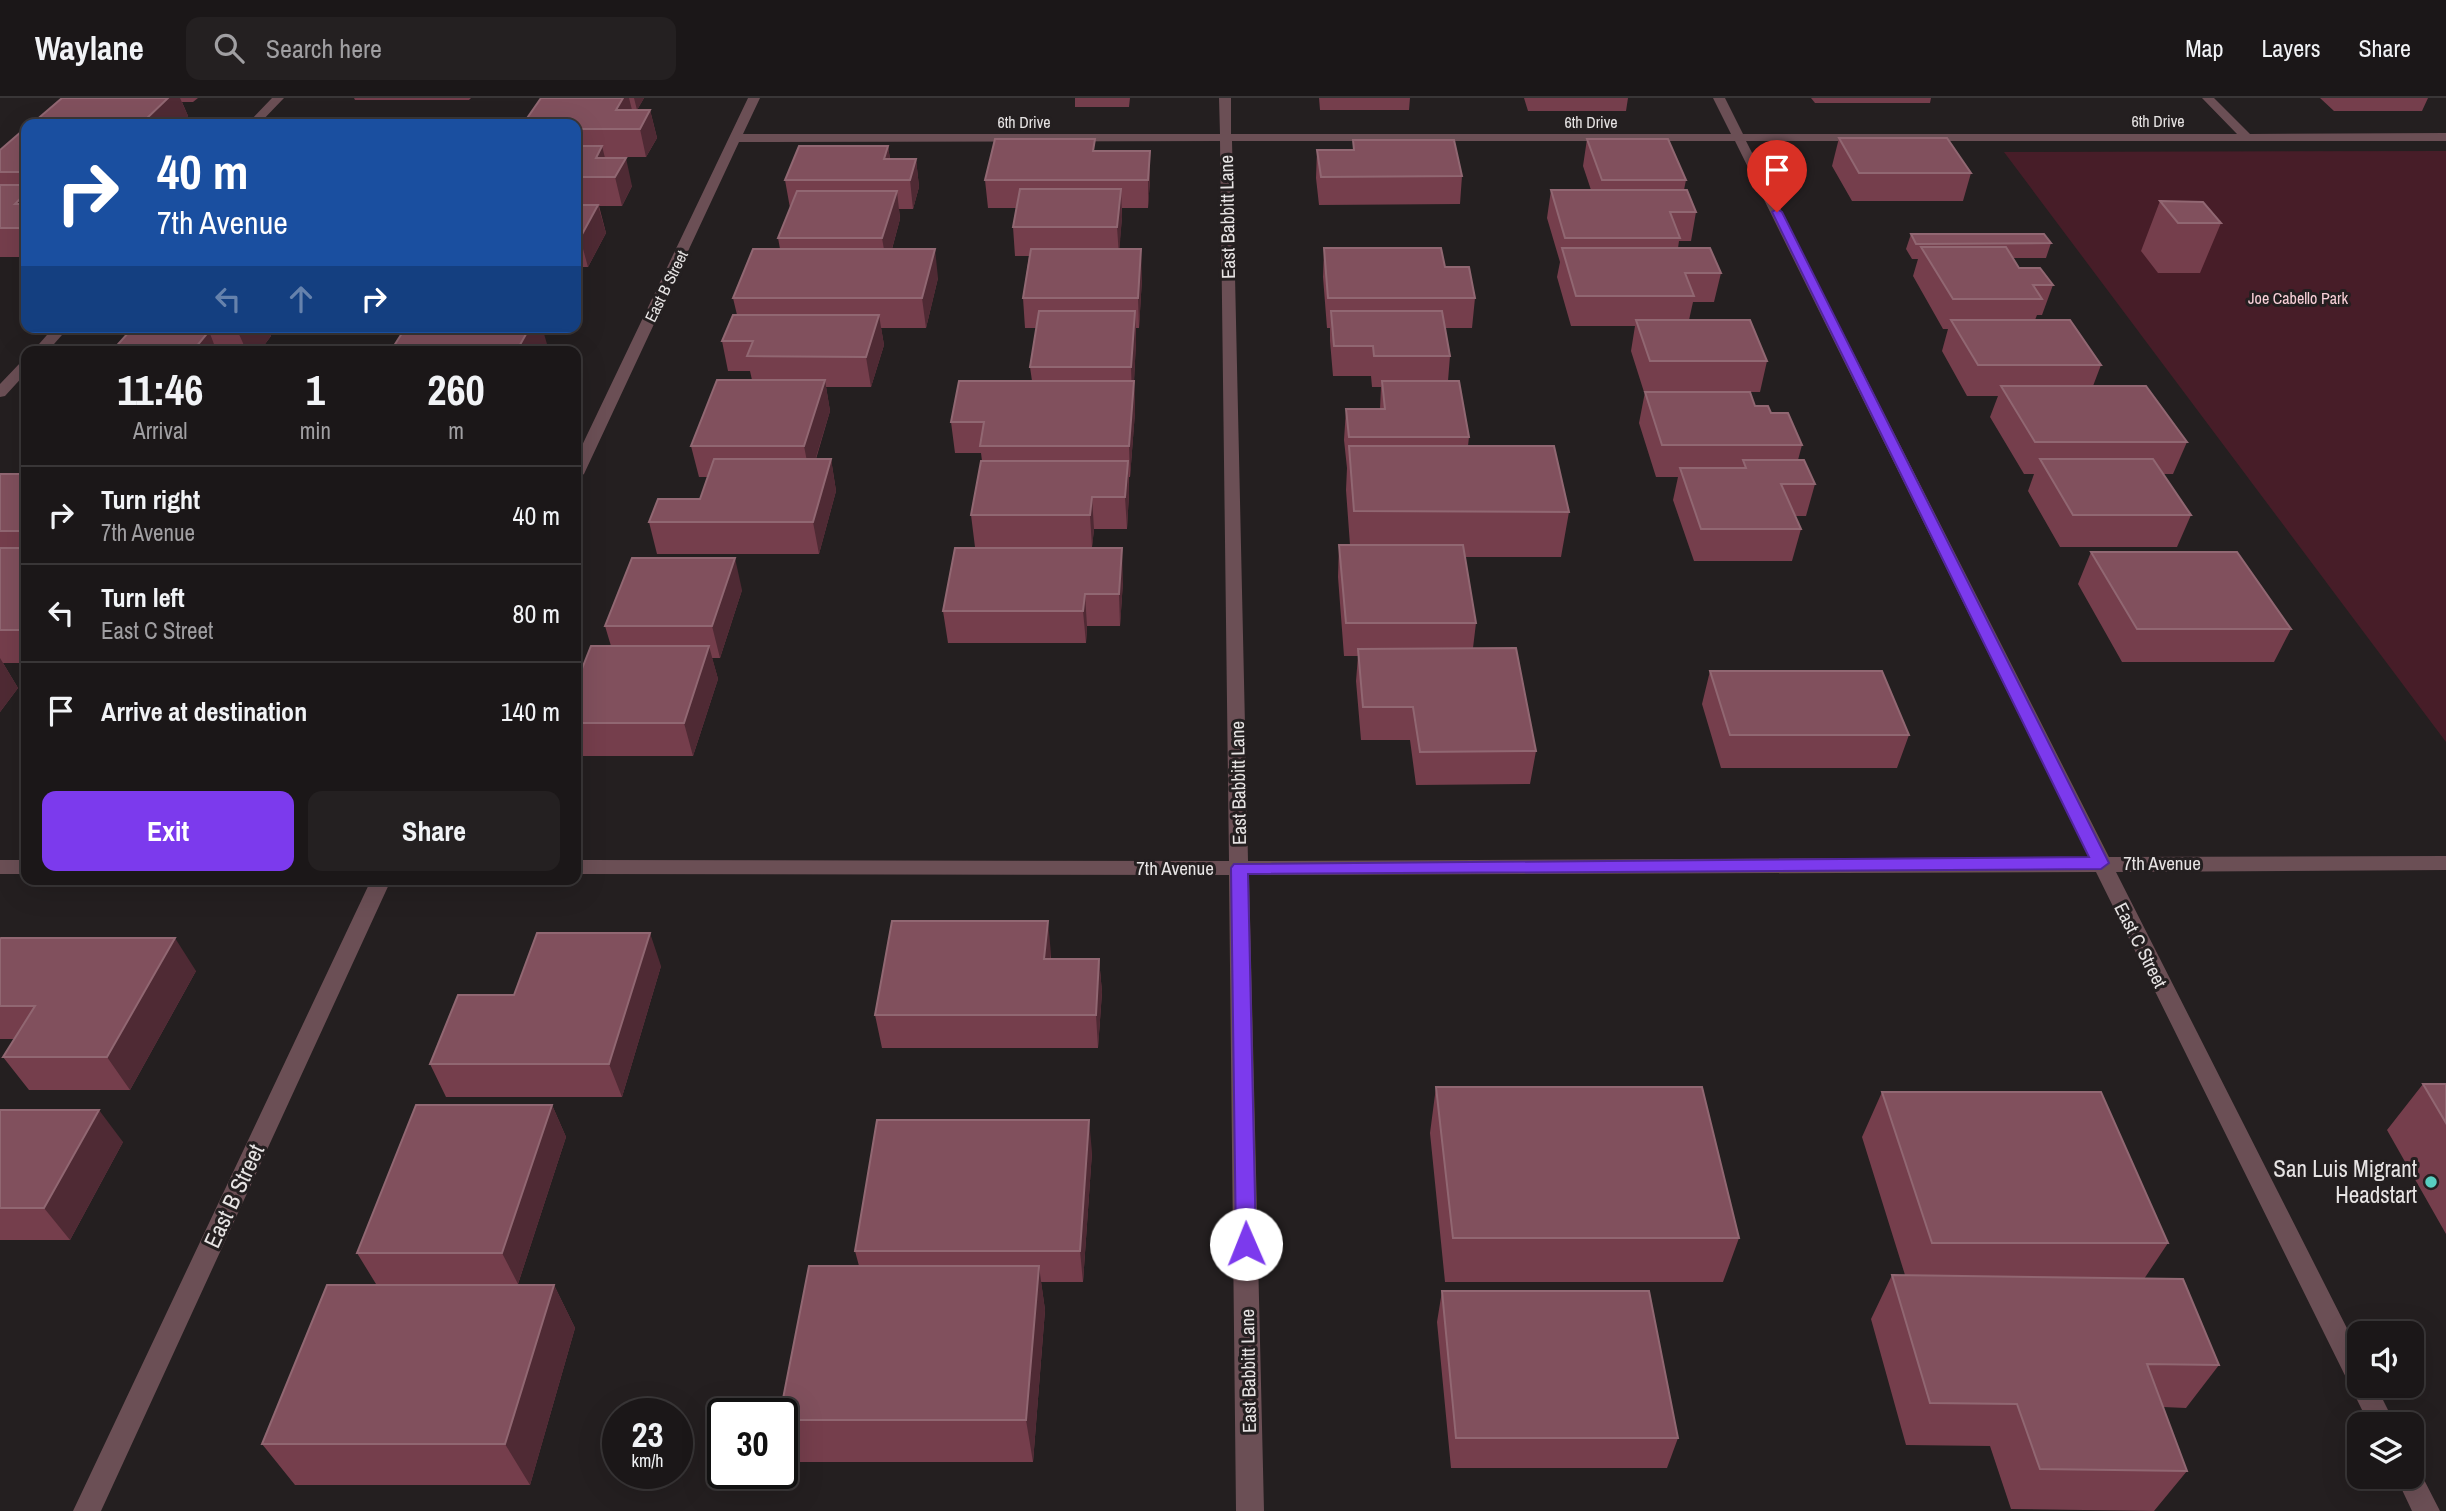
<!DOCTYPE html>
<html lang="en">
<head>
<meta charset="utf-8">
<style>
	body { margin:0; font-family:"Archivo Narrow",sans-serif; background:#242021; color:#f1f3f6; height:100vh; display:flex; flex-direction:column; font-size:26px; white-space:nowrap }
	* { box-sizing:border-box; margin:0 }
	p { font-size:23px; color:#a09fa2 }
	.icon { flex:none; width:38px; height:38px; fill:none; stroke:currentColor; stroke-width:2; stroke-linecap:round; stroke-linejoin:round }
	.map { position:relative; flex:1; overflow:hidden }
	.drawer { position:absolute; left:21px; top:248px; width:560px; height:539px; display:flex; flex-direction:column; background:#1b1718; border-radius:14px; box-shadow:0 7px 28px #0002,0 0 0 2px #393637 }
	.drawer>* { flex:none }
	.banner { position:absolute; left:21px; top:21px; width:560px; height:214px; border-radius:14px; box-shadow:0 7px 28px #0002,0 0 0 2px #393637; background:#1a4fa0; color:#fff; overflow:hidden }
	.fabs { position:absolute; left:2347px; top:1223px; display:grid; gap:14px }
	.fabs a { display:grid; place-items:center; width:77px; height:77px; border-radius:14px; background:#1b1718; box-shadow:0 7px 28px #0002,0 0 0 2px #393637; font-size:35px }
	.speed { position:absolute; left:602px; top:1300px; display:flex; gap:14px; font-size:35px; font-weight:700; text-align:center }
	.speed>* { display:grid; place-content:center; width:91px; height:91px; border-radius:50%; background:#1b1718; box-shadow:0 7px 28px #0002,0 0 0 2px #393637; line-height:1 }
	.speed small { font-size:18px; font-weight:400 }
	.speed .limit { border:4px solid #111; border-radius:10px; background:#fff; color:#111 }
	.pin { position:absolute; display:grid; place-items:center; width:60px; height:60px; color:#fff; margin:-72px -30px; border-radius:50% 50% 50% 0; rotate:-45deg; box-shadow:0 0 7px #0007 }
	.pin .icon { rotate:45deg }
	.me { position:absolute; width:77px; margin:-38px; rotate:359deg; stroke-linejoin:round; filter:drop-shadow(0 0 5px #0008) }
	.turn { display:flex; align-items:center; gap:24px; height:147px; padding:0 21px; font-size:32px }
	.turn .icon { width:91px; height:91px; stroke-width:2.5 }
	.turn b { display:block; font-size:49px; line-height:60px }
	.lanes { display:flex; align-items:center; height:66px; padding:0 21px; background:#0003; justify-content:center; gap:35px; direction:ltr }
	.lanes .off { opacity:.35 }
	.eta { display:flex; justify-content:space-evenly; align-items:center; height:119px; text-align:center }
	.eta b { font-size:42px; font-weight:700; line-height:49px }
	.action { display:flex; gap:14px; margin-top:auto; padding:14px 21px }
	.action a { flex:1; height:80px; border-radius:14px; background:#7c3aed; color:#fff; font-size:28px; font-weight:700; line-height:80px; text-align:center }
	.action a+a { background:#242021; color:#f1f3f6 }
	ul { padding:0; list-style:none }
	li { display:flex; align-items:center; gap:21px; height:98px; padding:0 21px; border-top:2px solid #393637 }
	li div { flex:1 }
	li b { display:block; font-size:26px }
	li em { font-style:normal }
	header { display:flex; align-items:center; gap:42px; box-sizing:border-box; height:98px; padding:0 35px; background:#1b1718; border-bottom:2px solid #393637 }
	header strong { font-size:33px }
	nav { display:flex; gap:38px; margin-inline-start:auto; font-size:24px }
	.search { width:490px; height:63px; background:#242021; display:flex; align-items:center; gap:18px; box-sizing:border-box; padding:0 24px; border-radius:14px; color:#a09fa2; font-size:26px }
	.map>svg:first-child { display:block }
	.green { fill:#471d28 }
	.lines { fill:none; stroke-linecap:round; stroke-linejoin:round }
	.minor { fill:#6b4f55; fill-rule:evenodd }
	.wall { fill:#753e4c }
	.shaded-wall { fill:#4f2a34 }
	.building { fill:#81505d; stroke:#916772; stroke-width:2 }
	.route { fill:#7c3aed; stroke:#51269a; stroke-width:2 }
	.poi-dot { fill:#58cec0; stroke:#241f20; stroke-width:2.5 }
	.labels { text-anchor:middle; stroke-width:6; stroke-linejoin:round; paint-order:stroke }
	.far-street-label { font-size:16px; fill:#e6e3e3; stroke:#241f20 }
	.far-park-label { font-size:16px; fill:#f8d0d8; stroke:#241f20 }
	.street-label { font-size:19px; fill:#e6e3e3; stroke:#241f20 }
	.near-poi-label { font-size:23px; fill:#e6e3e3; stroke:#241f20; text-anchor:end }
	.near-street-label { font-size:23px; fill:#e6e3e3; stroke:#241f20 }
</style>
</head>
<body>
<header>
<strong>Waylane</strong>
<div class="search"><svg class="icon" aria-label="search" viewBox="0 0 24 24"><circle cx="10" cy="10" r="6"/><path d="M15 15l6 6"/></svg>Search here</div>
<nav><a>Map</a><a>Layers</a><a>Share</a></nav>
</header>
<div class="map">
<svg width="2446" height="1413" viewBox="0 0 2446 1413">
	<rect width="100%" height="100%" fill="#241f20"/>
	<path class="green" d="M2446,53V644L2004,54Z"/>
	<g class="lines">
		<path class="minor" d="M272,0H284L259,26H247Z
			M748,0H760L743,36H1220L1219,0H1231V36H1731L1713,0H1725L1743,36H2237L2202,0H2214L2250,36L2446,35V43H1746L2109,759L2446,758V772L2116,774L2359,1254V1288H2376L2395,1326H2369L2096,774L1249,777L1264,1413H1236L1229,777L576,776V762L1229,763L1220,43L739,44L584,376L576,381V360ZM1232,43H1735L2089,759L1248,763Z
			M54,229H69L47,254H32Z
			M26,263V275L5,298L0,299V286L21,264Z
			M0,762H26V776H0Z
			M371,782H391L101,1413H73Z
			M2412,1367L2418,1370L2440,1413H2412L2396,1379H2412Z"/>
	</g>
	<path class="wall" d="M62,0H198L193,4H182L188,18L180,26H35L34,24Z
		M354,0H471L469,2H355Z
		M541,0H644L637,12H632H650L657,40L646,59H605L632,88L622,108H599L606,135L588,169H576V26Z
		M1075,0H1130L1129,9H1075Z
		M1319,0H1410L1409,12H1320Z
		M1524,0H1628L1626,13H1528Z
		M1811,0H1931L1930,5H1815Z
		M2320,0H2428L2422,13H2334Z
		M26,33V159H0V52Z
		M1839,40L1971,75L1963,103H1852L1832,68Z
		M1587,41L1686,82L1684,92L1696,114L1691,143H1679L1678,150L1721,175L1714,204H1693L1689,222L1767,263L1760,294H1644L1631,253L1635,228H1571L1557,179L1560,164L1547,120L1551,92H1591L1583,68Z
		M1353,42L1462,78L1460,106L1319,107L1316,80L1317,52H1353Z
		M888,48L890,61H916L919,89L913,111H899L900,121L892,151L938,180L926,230H881L884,247L871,289H826L830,313L816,361H831L836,393L819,456H657L649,424L700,401L708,379H699L691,348L752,282L750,273H728L722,243L737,217L733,200L780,151L778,140L790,110L785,82Z
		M1095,53H1150V81L1148,110H1122V119L1119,151L1142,180L1139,230H1136V243L1134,283L1135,314L1130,379H1129V395L1127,431H1094L1092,449H975L971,417L982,363L981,355H955L951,324L1032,283L1030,269L1036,230H1025L1023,200L1029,158H1015L1013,129L1016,110H988L985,82Z
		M2160,103L2221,125L2200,175H2158L2141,153Z
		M1911,136L2051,145L2046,160H2013L2019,170L2053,187L2042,217H2037L2035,222L2101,267L2093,288L2187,344L2173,376H2163L2191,417L2177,449H2060L2028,393L2034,376H2024L1990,319L1998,298H1967L1942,253L1948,231H1943L1913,178L1918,161H1912L1906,151Z
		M1324,150L1445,169L1475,200L1472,230H1445L1450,258L1448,283L1469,339L1468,348L1569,414L1561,459H1465L1476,525L1473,550L1536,653L1530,686L1416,687L1410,642H1361L1356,583L1358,558H1344L1338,479L1339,447H1350L1346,392L1347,370L1344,342L1346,311H1380L1381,289H1372L1371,278H1333L1330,243V230H1327L1323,179Z
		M268,229L271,238L259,254H111L129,234Z
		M1645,294L1755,308L1771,315L1802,347L1798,362L1815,386L1806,418H1795L1801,431L1792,463H1694L1673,402L1678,379H1656L1639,325Z
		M26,338V352L21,343Z
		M0,376H26V565H3L18,590L0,614Z
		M2091,454L2291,531L2274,564H2122L2078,486Z
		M1123,483L1120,528H1087L1086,545H948L943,513Z
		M742,492L720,560H712L718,581L693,658H576V586L611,548L605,528Z
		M1710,573L1909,637L1897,670H1721L1702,606Z
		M0,841L196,873L130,992H29L3,959L15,941H0Z
		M1051,856V861H1099L1102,894L1098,950H882L875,917Z
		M661,868L622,999H446L430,966L514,897Z
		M2423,986H2446V1136L2387,1032Z
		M1436,989L1739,1140L1723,1184H1445L1430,1035Z
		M1882,994L2168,1145L2144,1181L2219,1267L2186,1310L2163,1309L2187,1373L2154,1413L2011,1411L1990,1348L1906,1347L1871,1221L1892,1177H1905L1862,1039Z
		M552,1007L566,1039L518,1186H376L357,1155Z
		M0,1012L123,1044L70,1142H0Z
		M1092,1054L1083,1184H1041L1045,1212L1033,1364H794L782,1330V1316L859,1168L855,1153Z
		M554,1187L575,1230L530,1387H295L262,1346Z
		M1442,1193L1678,1340L1667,1370H1451L1437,1224Z"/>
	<path class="shaded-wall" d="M168,0H180L188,18L180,26H144L143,24Z
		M623,0H629L634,20L616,12Z
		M634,0H644L637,12Z
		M650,12L657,40L646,59L640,31Z
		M602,48L609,76L596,60Z
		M888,48L892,76L884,61Z
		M1150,53V81L1148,110V82Z
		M626,60L632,88L622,108L615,79Z
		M916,61L919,89L913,111L910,82Z
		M1121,91L1122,119L1119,158L1117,129Z
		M897,93L900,121L887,169L882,140Z
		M26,95V129L15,106Z
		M598,107L606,135L588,169L580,140Z
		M935,151L938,180L926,230L922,200Z
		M1141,151L1142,180L1139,230L1138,200Z
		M1135,213L1136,243L1134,283L1135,314L1130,379L1129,348L1132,299L1131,269Z
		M879,217L884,247L871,289L866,259Z
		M242,229H268L271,238L259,254H247L238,234Z
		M530,229H542L547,246L542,254H516Z
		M209,233L217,254H192Z
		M825,282L830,313L810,379L804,348Z
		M831,361L836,393L819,456L813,424Z
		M1128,363L1129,395L1127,431L1125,399Z
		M1092,399L1094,431L1092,449L1090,417Z
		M1122,450L1123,483L1120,528L1119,496Z
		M735,460L742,492L720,560L712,528Z
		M1085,496L1087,528L1086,545L1083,513Z
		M26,526V540L22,532Z
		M709,548L718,581L693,658L684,625Z
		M0,560L18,590L0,614Z
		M1048,823L1051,856L1047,894L1044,861Z
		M650,835L661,868L622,999L609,966Z
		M175,840L196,873L130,992L107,959Z
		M1099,861L1102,894L1098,950L1096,917Z
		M552,1007L566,1039L518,1186L502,1155Z
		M99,1012L123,1044L70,1142L44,1110Z
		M1089,1022L1092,1054L1083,1184L1080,1153Z
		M1039,1168L1045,1212L1033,1364L1026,1322Z
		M554,1187L575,1230L530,1387L505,1346Z"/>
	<path class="building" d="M62,0H168L143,24H34Z
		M541,0H623L616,12H650L640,31H576V26H523Z
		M22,33H26V74H0V52Z
		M1839,40H1947L1971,75H1859Z
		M995,41H1095L1093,53H1150L1148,82H985Z
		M1587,41H1668L1686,82H1602Z
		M1353,42H1454L1462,78L1321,79L1317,52H1354Z
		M576,48H602L596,60H626L615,79H576Z
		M799,48H888L884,61H916L910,82H785Z
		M0,87H26V95L15,106H26V130H0Z
		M1020,91H1121L1117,129H1013Z
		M1551,92H1687L1696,114H1670L1680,140H1565Z
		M797,93H897L882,140H778Z
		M2160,103L2203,104L2221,125H2178Z
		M576,107H598L580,140H576Z
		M1911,136H2044L2051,145L1916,146Z
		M1921,149H2006L2019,170H2040L2053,187H2033L2042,201H1953Z
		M1324,150H1441L1445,169H1469L1475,200H1328Z
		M1562,150H1710L1721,175H1685L1694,198H1576Z
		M753,151H935L922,200H733Z
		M1031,151H1141L1138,200H1023Z
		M1039,213H1135L1131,269H1030Z
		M1331,213H1442L1450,258H1374L1373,248H1334Z
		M733,217H879L866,259L747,258L753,243H722Z
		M1636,222H1750L1767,263H1650Z
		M1951,222H2070L2101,267H1978Z
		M139,229H242L238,234L209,233L192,254H111L129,234H134Z
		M406,229H530L516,254H390Z
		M717,282H825L804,348H691Z
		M959,283H1134L1129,348H980L984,324H951Z
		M1382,283H1459L1469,339H1349L1346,311H1385Z
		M2001,288H2146L2187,344H2035Z
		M1645,294H1750L1755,308H1768L1771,315H1788L1802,347H1662Z
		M1349,348H1554L1569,414L1354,413Z
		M714,361H831L813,424H649L658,401H700Z
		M2040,361H2153L2191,417H2073Z
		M1743,362H1804L1815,386H1781L1801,431H1701L1680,370H1746Z
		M981,363H1128L1125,399H1092L1090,417H971Z
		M0,376H26V433H0Z
		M1339,447H1463L1476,525H1346Z
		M0,450H26V526L22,532H0Z
		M955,450H1122L1119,496H1085L1083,513H943Z
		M2091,454H2237L2291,531H2137Z
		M632,460H735L712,528H605Z
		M591,548H709L684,625H576V586Z
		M1516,550L1536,653L1420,654L1413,609H1363L1358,551Z
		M1710,573H1882L1909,637H1730Z
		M892,823H1048L1044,861H1099L1096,917H875Z
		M537,835H650L609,966H430L458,897H514Z
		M1,840H175L107,959H3L35,908H0V841Z
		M2423,986H2446V1025Z
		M1436,989H1702L1739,1140H1453Z
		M1882,994H2101L2168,1145H1932Z
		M416,1007H552L502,1155H357Z
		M0,1012H99L44,1110H0Z
		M877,1022H1089L1080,1153H855Z
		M809,1168H1039L1026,1322H782V1316H780Z
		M1892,1177L2183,1181L2219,1267L2147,1266L2187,1373L2040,1371L2017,1306L1930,1305Z
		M327,1187H554L505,1346H262Z
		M1442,1193H1649L1678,1340H1456Z"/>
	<path class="route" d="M1777,111L1782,114L2109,765L2101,771L1248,776L1256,1146L1253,1152L1246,1155L1239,1152L1236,1146L1231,770L1234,766L2089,759L1772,114Z"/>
	<circle class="poi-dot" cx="2431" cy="1084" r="7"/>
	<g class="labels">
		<g class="far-street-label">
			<text x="2158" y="29">6th Drive</text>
			<text x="1024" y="30">6th Drive</text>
			<text x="1591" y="30">6th Drive</text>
			<text transform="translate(666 188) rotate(-64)" y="6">East B Street</text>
		</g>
		<g class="far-park-label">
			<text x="2298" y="206">Joe Cabello Park</text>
		</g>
		<g class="street-label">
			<text transform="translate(1227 119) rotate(-91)" y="7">East Babbitt Lane</text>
			<text transform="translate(1238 685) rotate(-91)" y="7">East Babbitt Lane</text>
			<text x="2162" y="772">7th Avenue</text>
			<text x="1175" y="777">7th Avenue</text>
			<text transform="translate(2141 847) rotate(63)" y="7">East C Street</text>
			<text transform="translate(1248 1273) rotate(-91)" y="7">East Babbitt Lane</text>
		</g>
		<g class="near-poi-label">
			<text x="2417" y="1079">San Luis Migrant<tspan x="2417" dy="26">Headstart</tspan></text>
		</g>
		<g class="near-street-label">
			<text transform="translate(234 1098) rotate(-65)" y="8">East B Street</text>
		</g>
	</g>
</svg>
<div class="fabs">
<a><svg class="icon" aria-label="sound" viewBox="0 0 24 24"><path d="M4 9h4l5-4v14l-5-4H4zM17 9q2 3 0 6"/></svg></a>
<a><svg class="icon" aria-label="layers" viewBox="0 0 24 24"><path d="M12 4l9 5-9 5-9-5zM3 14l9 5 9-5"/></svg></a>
</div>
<div class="speed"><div>23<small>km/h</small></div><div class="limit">30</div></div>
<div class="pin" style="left:1777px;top:114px;background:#d93025"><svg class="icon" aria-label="arrive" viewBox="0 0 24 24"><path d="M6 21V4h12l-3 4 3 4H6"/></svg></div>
<svg class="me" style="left:1246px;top:1146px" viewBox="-20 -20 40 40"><circle r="19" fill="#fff"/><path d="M0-13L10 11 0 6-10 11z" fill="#7c3aed"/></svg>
<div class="banner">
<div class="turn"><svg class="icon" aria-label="right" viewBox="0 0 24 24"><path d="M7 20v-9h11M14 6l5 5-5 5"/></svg><div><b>40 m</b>7th Avenue</div></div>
<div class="lanes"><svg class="icon off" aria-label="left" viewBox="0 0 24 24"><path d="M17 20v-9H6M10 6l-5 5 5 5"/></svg><svg class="icon off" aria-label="ahead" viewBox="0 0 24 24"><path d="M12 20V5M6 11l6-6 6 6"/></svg><svg class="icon" aria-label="right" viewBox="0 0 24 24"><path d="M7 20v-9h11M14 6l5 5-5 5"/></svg></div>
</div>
<section class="drawer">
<div class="eta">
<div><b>11:46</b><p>Arrival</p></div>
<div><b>1</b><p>min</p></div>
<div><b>260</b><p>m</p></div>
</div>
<ul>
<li><svg class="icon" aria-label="right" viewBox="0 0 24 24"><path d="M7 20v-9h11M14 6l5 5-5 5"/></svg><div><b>Turn right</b><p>7th Avenue</p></div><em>40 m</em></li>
<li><svg class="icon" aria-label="left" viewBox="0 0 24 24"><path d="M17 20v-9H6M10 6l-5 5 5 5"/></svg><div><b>Turn left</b><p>East C Street</p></div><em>80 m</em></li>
<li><svg class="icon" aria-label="arrive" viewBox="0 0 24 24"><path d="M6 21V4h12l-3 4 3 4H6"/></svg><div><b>Arrive at destination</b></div><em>140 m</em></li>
</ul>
<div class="action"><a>Exit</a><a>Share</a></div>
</section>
</div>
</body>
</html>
